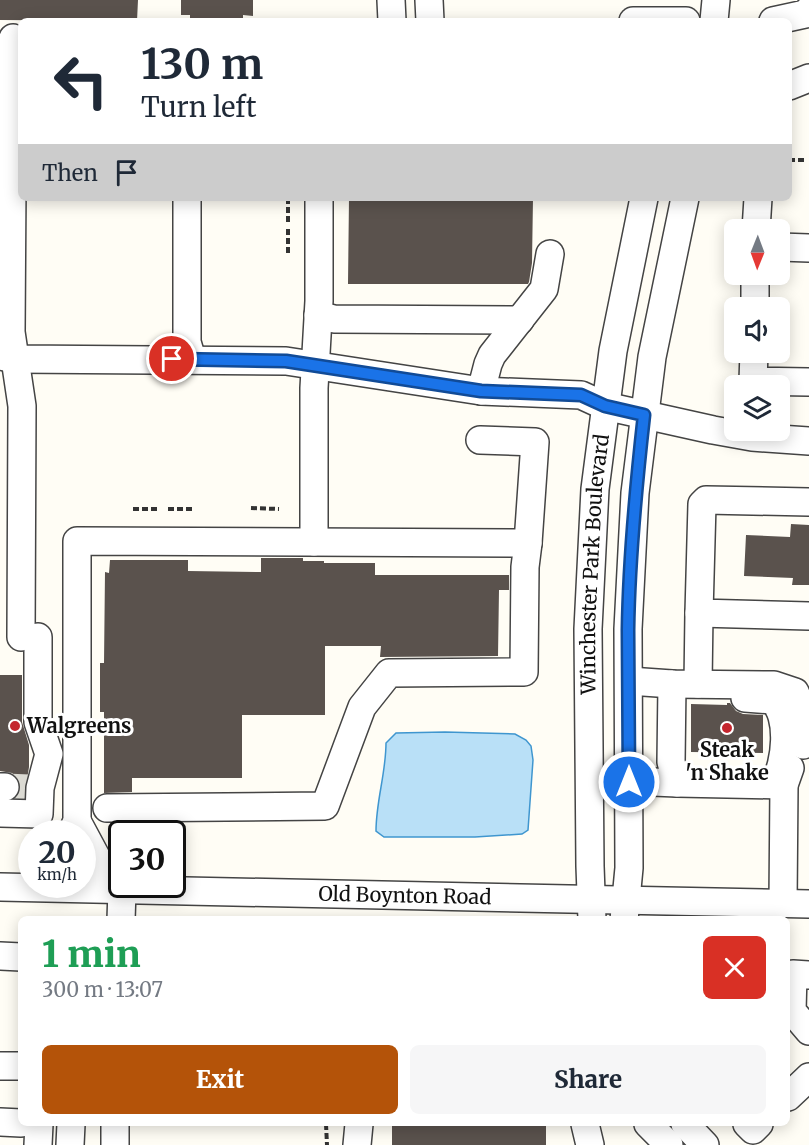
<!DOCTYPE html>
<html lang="en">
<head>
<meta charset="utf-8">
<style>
	body { margin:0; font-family:Merriweather,serif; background:#f6f6f7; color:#1f2937; height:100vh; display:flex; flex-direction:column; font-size:22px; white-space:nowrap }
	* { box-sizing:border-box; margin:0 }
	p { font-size:20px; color:#747a83 }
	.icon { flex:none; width:33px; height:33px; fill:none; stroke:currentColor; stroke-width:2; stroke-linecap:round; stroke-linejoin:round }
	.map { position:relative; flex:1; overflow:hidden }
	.details { position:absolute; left:18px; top:916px; width:772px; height:210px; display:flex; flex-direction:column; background:#fff; border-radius:9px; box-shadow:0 3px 15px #0003 }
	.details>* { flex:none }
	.hud { position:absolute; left:18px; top:18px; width:774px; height:183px; border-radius:9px; box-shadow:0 3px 15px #0003; background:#fff; color:#1f2937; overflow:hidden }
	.needle { width:39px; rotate:181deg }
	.fabs { position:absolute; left:724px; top:219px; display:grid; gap:12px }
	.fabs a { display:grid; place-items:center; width:66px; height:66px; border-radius:9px; background:#fff; box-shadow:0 3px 15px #0003; font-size:30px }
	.speed { position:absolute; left:18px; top:820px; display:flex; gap:12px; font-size:30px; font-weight:700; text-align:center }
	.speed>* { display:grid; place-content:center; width:78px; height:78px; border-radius:50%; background:#fff; box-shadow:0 3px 15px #0003; line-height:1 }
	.speed small { font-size:15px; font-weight:400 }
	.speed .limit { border:3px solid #111; border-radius:9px; background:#fff; color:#111 }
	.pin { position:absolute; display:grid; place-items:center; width:51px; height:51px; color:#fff; margin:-26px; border:3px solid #fff; border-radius:50%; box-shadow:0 2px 6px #0007 }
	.me { position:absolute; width:66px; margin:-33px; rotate:0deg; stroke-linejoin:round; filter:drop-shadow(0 0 4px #0008) }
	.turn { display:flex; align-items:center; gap:21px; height:126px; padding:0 24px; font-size:27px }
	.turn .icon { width:78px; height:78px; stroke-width:2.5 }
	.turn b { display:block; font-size:42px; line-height:51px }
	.then { display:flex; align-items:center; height:57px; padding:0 24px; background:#0003; gap:12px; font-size:22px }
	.round { display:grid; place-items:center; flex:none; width:63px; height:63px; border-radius:9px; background:#f6f6f7 }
	.head { display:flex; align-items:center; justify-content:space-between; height:102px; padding:0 24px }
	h1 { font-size:36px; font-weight:800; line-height:45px; color:#1e9e55 }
	.cta { display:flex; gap:12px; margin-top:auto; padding:12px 24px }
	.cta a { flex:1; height:69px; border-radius:9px; background:#b45309; color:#fff; font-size:24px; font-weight:800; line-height:69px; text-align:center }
	.cta a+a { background:#f6f6f7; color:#1f2937 }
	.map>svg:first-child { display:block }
	.water { fill:#b9e0f7; stroke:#3f96cf; stroke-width:1.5 }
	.building { fill:#5a524d }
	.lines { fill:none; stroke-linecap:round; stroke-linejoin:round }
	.minor-tunnel { stroke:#dbdad3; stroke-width:27; stroke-dasharray:27 14; stroke-linecap:butt }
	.minor-casing { stroke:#444; stroke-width:30 }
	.path { stroke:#333; stroke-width:4; stroke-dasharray:6 3; stroke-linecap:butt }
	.minor { stroke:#fff; stroke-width:27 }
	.route-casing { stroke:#114b97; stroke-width:15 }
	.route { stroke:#1a73e8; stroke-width:10 }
	.poi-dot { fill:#c4262e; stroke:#fff; stroke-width:2 }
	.labels { text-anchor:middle; stroke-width:6; stroke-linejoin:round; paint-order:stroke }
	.street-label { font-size:20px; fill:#111; stroke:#fff }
	.poi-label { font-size:20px; font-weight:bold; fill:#111; stroke:#fff; text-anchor:start }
</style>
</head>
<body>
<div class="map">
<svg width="809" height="1145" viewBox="0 0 809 1145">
	<rect width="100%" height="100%" fill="#fffdf5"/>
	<path class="water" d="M445,732L515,734L526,740L531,746L533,760L528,830L522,834L475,837H384L376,831C376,801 386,773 386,743L396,733Z"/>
	<path class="building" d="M0,0H138L137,21L0,20Z
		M181,0H253V16L243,15V19H190V15H181Z
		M349,198H533L532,263L529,282L528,284H348Z
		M791,524L809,525V585H792L793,578L744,576L746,535L790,537Z
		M261,558H303V561H324V563H375V575H509V590H499L498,656L380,657L381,646H325V715H242V778H132V792L104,793V712H100V663H104L105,572L109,573L110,560H188V571L261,572Z
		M0,675H22V722L29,745V767L24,798H16L21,788L18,779L12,773L0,771Z
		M727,703H730L736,711L743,714L763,715V753L691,752V704L727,705Z
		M392,1124H546V1145H392Z"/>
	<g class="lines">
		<path class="minor-tunnel" d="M5,787L29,788"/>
		<defs>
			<g id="minor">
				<path d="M391,0L392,21"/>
				<path d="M429,0L430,21"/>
				<path d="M633,21H686"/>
				<path d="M714,21L716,0"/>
				<path d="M773,21L805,14L809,10"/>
				<path d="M13,38L11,332L22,406L21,637"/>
				<path d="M789,86L809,78"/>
				<path d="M187,198V342L192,359"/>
				<path d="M756,230L758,198"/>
				<path d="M780,247L809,248"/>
				<path d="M755,308V274"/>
				<path d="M318,315L334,319L520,320"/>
				<path d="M754,352L753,381L809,382"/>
				<path d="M0,356L15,359L286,361L481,391L581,395L605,406L713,430L752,437L809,441"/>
				<path d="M481,391L488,364L492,355L544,289L550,254"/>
				<path d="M809,502L706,500L702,504L699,613L809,616"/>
				<path d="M314,542V388L319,301V198"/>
				<path d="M629,681L672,684L774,685L795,692L802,708L803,745"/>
				<path d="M672,684L671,762L677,783L784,785"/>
				<path d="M698,684L699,613"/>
				<path d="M745,698L772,700C791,715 786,764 774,783"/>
				<path d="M629,781L677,783"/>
				<path d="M0,787H5"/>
				<path d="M107,808L325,806L362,707L389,673L524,672L525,567L528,543"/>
				<path d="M0,813L39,814L40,788L49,754L38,722V637"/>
				<path d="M77,821L114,890"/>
				<path d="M71,834L77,821V541L528,543L535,442L480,440"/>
				<path id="s1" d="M0,887L809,904"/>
				<path d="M783,903L784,785L790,768"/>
				<path d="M121,920L122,890"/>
				<path id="s2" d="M592,920L590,866L588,629L595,489L613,351L644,198"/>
				<path d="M624,920L629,868L628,629L635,493L652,357L685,198"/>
				<path d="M0,956L21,957"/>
				<path d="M809,975L793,974L792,1011L809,1031"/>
				<path d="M0,1066H21"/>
				<path d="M788,1097L809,1077"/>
				<path d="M0,1122L21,1123"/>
				<path d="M115,1124V1145"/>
				<path d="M585,1124L590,1145"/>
				<path d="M648,1124L669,1145"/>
				<path d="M685,1124L705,1145"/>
				<path d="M747,1124L753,1130L759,1124"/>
				<path d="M38,1145L39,1124"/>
				<path d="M70,1145L71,1124"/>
				<path d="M357,1145L359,1124"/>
			</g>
		</defs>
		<use href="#minor" class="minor-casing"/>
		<path class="path" d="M789,160H804
			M288,198V223
			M288,229V256
			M251,508L279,509
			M133,509H159
			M168,509H195
			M326,1124L327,1145"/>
		<use href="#minor" class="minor"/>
	</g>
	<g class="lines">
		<defs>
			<path id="route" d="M172,359L286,361L481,391L581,395L605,406L644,415C636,486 629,558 628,630C628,680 629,731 629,782"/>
		</defs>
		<use href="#route" class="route-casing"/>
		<use href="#route" class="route"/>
	</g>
	<g class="poi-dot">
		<circle cx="15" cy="726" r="6"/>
		<circle cx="727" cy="728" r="6"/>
	</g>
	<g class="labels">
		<g class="street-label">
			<text dy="7" stroke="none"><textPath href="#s2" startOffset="356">Winchester Park Boulevard</textPath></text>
			<text dy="7" stroke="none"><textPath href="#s1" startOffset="405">Old Boynton Road</textPath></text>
		</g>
		<g class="poi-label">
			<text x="27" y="733">Walgreens</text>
			<text x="727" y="757" text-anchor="middle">Steak<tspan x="727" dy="23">'n Shake</tspan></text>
		</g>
	</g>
</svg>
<div class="fabs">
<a><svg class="needle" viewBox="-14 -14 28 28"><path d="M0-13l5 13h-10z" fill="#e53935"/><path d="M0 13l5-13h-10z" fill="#747a83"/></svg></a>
<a><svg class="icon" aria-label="sound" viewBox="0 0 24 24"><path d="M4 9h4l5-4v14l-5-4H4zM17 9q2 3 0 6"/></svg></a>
<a><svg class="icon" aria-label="layers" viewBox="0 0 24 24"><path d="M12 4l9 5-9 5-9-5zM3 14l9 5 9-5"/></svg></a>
</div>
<div class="speed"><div>20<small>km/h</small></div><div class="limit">30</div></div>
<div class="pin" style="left:172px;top:359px;background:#d93025"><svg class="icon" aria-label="arrive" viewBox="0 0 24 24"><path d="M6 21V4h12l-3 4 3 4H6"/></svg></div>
<svg class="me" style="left:629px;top:782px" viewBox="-20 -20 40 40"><circle r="17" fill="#1a73e8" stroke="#fff" stroke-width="3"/><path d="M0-11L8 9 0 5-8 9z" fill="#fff"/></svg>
<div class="hud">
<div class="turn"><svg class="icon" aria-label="left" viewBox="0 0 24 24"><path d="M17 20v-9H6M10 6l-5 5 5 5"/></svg><div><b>130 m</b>Turn left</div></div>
<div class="then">Then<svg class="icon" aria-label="arrive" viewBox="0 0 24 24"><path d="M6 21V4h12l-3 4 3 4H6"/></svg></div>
</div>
<section class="details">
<div class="head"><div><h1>1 min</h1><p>300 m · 13:07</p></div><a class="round" style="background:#d93025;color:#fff"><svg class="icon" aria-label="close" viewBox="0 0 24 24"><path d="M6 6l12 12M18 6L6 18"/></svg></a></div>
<div class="cta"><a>Exit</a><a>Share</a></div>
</section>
</div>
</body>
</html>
